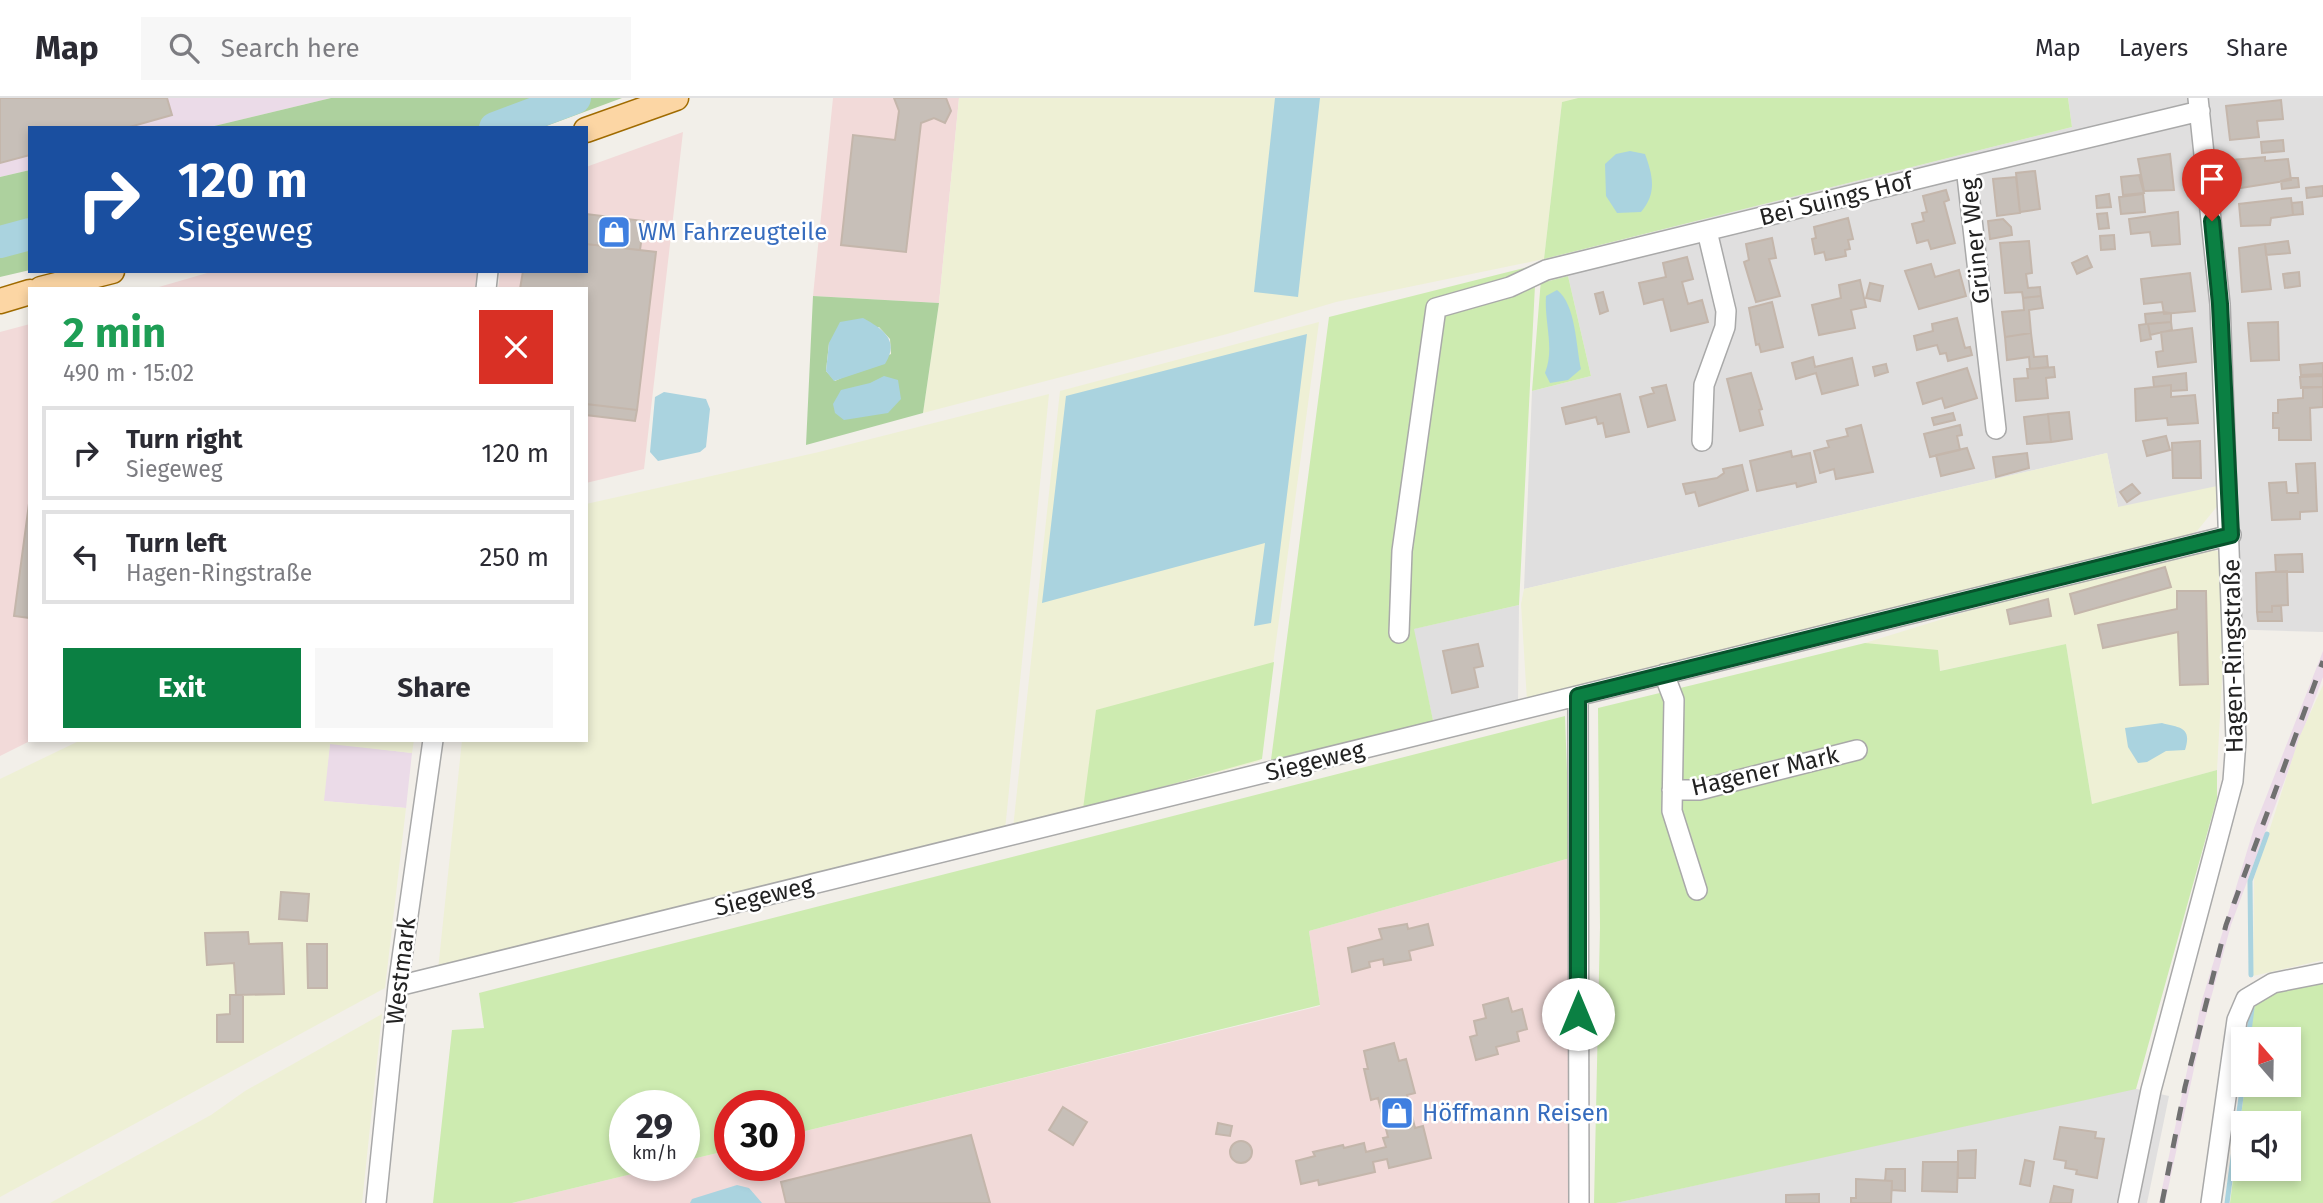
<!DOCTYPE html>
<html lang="en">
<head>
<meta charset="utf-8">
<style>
	body { margin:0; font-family:"Fira Sans",sans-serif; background:#f7f7f7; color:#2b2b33; height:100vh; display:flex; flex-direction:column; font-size:26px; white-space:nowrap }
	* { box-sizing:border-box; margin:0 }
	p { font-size:23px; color:#7c7c81 }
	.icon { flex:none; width:38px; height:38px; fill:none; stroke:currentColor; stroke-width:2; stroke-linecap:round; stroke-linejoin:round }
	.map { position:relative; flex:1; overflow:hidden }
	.details { position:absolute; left:28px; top:189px; width:560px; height:455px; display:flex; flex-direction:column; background:#fff; border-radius:0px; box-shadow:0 4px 10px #0003 }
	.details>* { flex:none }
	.hud { position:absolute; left:28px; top:28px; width:560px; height:147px; border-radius:0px; box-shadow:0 4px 10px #0003; background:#1a4fa0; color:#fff; overflow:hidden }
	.needle { width:46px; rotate:340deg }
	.fabs { position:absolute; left:2231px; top:929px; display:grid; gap:14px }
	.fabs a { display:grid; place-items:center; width:70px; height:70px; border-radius:0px; background:#fff; box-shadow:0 4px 10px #0003; font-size:35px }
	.speed { position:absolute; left:609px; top:992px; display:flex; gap:14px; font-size:35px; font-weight:700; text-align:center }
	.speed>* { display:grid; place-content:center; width:91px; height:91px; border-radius:50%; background:#fff; box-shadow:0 4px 10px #0003; line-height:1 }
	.speed small { font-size:18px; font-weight:400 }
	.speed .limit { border:10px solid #d22; background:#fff; color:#111 }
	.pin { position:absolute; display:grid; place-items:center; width:60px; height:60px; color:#fff; margin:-72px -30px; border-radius:50% 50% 50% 0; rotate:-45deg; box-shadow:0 0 7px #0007 }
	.pin .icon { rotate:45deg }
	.me { position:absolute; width:77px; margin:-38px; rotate:0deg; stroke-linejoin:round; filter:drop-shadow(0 0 5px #0008) }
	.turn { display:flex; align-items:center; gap:24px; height:147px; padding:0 35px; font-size:32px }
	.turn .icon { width:91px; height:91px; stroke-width:2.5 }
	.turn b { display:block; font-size:49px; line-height:60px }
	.round { display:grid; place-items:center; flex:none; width:74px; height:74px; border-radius:0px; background:#f7f7f7 }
	.summary { display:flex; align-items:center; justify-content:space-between; height:119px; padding:0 35px }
	h1 { font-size:42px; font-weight:700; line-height:52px; color:#1e9e55 }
	.button { display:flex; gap:14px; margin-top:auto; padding:14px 35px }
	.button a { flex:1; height:80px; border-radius:0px; background:#0b8043; color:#fff; font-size:28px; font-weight:700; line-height:80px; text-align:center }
	.button a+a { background:#f7f7f7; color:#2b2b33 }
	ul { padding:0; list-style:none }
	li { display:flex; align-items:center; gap:21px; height:94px; margin:0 14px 10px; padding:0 21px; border:4px solid #e1e1e2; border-radius:0px }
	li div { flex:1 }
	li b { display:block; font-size:26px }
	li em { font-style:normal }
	header { display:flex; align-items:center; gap:42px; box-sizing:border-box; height:98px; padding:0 35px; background:#fff; border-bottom:2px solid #e1e1e2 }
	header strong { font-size:33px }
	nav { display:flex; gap:38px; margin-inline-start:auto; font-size:24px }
	.search { width:490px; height:63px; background:#f7f7f7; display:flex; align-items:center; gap:18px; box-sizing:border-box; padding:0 24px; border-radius:0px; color:#7c7c81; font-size:26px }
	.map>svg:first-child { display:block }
	.residential { fill:#e0dfdf }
	.commercial { fill:#f2dad9 }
	.industrial { fill:#ebdbe8 }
	.farmland { fill:#eef0d5 }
	.grass { fill:#cdebb0; fill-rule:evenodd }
	.forest { fill:#add19e; fill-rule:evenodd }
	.water { fill:#aad3df }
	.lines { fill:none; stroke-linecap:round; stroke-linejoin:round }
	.stream { stroke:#aad3df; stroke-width:5 }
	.river { stroke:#aad3df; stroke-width:32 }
	.building { fill:#c7bfb8; stroke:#c4b6ab; stroke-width:2 }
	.minor-casing { stroke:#a9a9a9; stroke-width:22 }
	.major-casing { stroke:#a06b00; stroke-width:27 }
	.minor { stroke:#fff; stroke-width:19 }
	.major { stroke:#fcd6a4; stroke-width:24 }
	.rail { stroke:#707070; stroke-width:5; stroke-dasharray:14 14; stroke-linecap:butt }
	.route-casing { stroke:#07532c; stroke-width:18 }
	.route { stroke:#0b8043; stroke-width:12 }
	.labels { text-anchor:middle; stroke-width:5; stroke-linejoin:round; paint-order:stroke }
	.street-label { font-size:24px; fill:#222; stroke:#fff }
	.shop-label { font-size:24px; fill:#366cbe; stroke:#fff; text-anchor:start }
</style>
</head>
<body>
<header>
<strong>Map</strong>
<div class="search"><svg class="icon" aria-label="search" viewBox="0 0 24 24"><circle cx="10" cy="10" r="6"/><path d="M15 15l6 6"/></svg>Search here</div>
<nav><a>Map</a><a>Layers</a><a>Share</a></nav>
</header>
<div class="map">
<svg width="2323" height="1105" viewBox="0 0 2323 1105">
	<rect width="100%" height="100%" fill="#f2efe9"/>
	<path class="residential" d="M2068,0H2323V534L2222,531L2219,406L2118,409L2107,355L1524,491L1532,293L1591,278L1568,178L1549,183L1544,161L2072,29Z
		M1519,507L1518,606L1434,627L1413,531Z
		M2132,990L2169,998L2147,1105H1616Z"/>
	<path class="commercial" d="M833,0H959L939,205L813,198Z
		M683,34L644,371L586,385V191H498L500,173H586V69Z
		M214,173H477L475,191H152Z
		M30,226V642H32L0,658V234Z
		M1570,760L1571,1105H512L665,1068H684V1063L730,1052V1068H789V1037L1320,908L1309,833Z"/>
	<path class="industrial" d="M0,0H331L206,30H30V72L0,79Z
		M2323,553V579L2231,827L2203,929L2165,1105H2159L2202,902L2254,730Z
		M330,645L412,655L406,710L323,703Z"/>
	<path class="farmland" d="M959,0H1578L1562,4L1544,161L1336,204L1227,236L923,315L939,205Z
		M1319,224L1260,663L1013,730L1060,293Z
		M1049,296L1005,732L438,872L462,642H586V406L819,354Z
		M2107,355L2118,409L2217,388L2219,406L2197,433L2171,445L1527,603L1521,506L1524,491Z
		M2205,450L2221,454L2223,564L2217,672L2092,706L2066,546L1939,573L1865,545L2056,486Z
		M2323,587V862L2253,878L2254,780L2299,640Z
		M81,642H414L412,655L330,646L324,703L406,710L385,890L0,1099V681Z
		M382,916L362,1105H50L211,1017L245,993Z"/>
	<path class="grass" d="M1578,0H2068L2072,29L1544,161L1562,4Z
		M1536,167L1519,507L1414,531L1434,627L1271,662L1329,219Z
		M1568,178L1591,278L1532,293L1541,181L1549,183Z
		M1865,545L1938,552L1940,573L2066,546L2092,706L2217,672V700L2136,991L1616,1105H1594L1600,829L1598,610Z
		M1274,564L1262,661L1083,711L1096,612Z
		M1565,618L1570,760L1309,833L1320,907L789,1037V1008H730V1052L684,1063V1008H625V1068H665L512,1105H433L452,932L484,930L479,895Z
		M2323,882V1105H2230L2245,987H2289V942L2251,941C2252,931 2252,917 2255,907C2264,887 2304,886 2323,882ZM2244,1026H2289V1071H2244Z"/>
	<path class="forest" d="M331,0H622L541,30H206Z
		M30,72V172L0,179V79Z
		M813,198L939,205L923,315L806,347ZM879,229L890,241L891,256L835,283L826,273L829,245Z"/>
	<path class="water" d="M1275,0H1320L1298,199L1254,194Z
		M1630,53L1645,56C1653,78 1657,95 1641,114L1617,115L1606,98L1605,66L1616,56Z
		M1557,192C1576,206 1576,249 1581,271L1568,282L1550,285L1545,275C1555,250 1544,224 1546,198Z
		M863,220C883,231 900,242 885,266L834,283L826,273L829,245L840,224Z
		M1307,236L1271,525L1254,528L1265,445L1042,505L1066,298Z
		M884,278L898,282L901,301L888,315L844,322L835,315L833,306L841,292L870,285Z
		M664,294L706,301L710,311L706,349L700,354L658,363L650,354L655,299Z
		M2162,625C2177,630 2193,627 2185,652L2166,653L2147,664L2138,665L2128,649L2125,630Z
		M737,1087L749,1090L762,1105H690L692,1101Z"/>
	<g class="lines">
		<path class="stream" d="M2251,877L2250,783L2267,736
			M2248,942L2252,910
			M2227,1105L2244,976"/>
		<path class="river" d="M495,30L575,0
			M0,144L30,136"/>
	</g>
	<path class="building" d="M0,0H167L172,17L126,30H30V57L0,65Z
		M894,0H946L951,13L945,25L934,20L921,25L906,154L841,147L853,37L895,42L899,13Z
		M2281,2L2283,21L2257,23L2259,39L2230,42L2226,8Z
		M2283,42L2284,53L2262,55L2261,44Z
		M2170,56L2174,92L2144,93L2138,61Z
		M2265,59V63L2288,61L2291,82L2234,91L2232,62Z
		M2035,73L2040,111L2020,114L2016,75Z
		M2139,77L2144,95L2123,97L2121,79Z
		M2016,79L2020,115L1997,118L1993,81Z
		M2291,80H2298L2299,89L2282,91L2281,83Z
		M2323,88V98L2307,100L2306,90Z
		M1946,92L1949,102L1944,104L1955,145L1931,151L1928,142L1917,145L1912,126L1924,123L1922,115L1927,114L1923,98Z
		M2109,96L2111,109L2097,110L2096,98Z
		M2143,96L2145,114L2121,116L2119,99Z
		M2291,100L2293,117L2271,120L2270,127L2241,128L2239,106Z
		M2302,104L2303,116L2293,117L2292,105Z
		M2178,114L2180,146L2152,148L2150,134L2131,136L2129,121Z
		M2107,115L2109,130L2099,131L2097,116Z
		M586,116L644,123L640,152L586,146Z
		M1848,120L1853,141L1848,142L1850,151L1845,152L1846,158L1826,162L1824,154L1815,156L1812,141L1816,140L1814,129Z
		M2003,121L2011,129L2012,137L1990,141L1988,123Z
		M2114,137L2115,151L2101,152L2100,138Z
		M1772,140L1776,160L1769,161L1780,198L1756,204L1744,164L1749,162L1746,146Z
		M2029,143L2032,175L2026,176L2028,190L2040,189L2041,198L2023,200L2022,194L2005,195L2000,145Z
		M2288,143L2290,155L2266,157L2265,146Z
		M586,146L656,154L637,312L586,306V191H520L523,173H586Z
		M2265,146L2271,191L2242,194L2239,150Z
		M2087,158L2092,169L2077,176L2072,165Z
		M1687,159L1693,181L1682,184L1688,206L1702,202L1708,224L1671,233L1663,201L1644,206L1639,185L1666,179L1663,165Z
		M1931,166L1935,179L1959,172L1966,198L1919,211L1905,173Z
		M2299,174L2300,188L2285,190L2283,176Z
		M2190,175L2195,213L2164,216L2162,204L2144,206L2141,181Z
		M1860,182L1866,209L1851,212L1855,230L1819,237L1812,207L1841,200L1839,187Z
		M1870,185L1883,188L1880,203L1866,200Z
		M1603,194L1608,213L1600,216L1595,196Z
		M2041,198L2043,210L2029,212L2031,235L2005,239L2002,214L2024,212L2023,200Z
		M1772,204L1783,249L1761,254L1759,246L1756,247L1749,210Z
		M2164,214L2171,215V224L2146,226L2145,216Z
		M1957,220L1965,250L1970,249L1972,257L1948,263L1946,255L1940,256L1937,247L1917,252L1914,238L1933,233L1932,226Z
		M2171,224L2172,232L2150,237L2148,226Z
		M2278,224L2279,262L2251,263L2248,225Z
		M2146,226H2148L2151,241L2141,243L2139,227Z
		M2192,230L2196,264L2158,269L2156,254L2163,253L2161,234Z
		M2031,235L2034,259L2047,258L2048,269L2030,271L2029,259L2007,262L2005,239Z
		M1813,259L1815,269L1852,260L1858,287L1822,296L1816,275L1796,281L1792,265Z
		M2323,265V276L2301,277L2300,267Z
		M1886,266L1888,274L1875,278L1873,269Z
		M2054,269L2055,279L2046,280L2048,300L2016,303L2014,281L2028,280L2027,271Z
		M1967,270L1977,300L1945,310L1942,300L1923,306L1917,285Z
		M1751,275L1762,311L1759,312L1763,327L1740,333L1727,281Z
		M2186,275L2187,292L2171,293V287L2154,289L2153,279Z
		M2323,278V289L2301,290L2300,279Z
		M1666,287L1675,322L1648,329L1640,299L1654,295L1652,290Z
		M2171,287V299L2195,297L2198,325L2168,327L2167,320L2136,323L2135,291Z
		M2303,289H2323V309L2310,310L2311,342H2279V330H2273V315H2278V302L2303,300Z
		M1620,296L1629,334L1606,339L1603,325L1598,326L1596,319L1566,326L1562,310Z
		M586,306L637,312L635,323L586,317Z
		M2069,314L2072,341L2051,344L2048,316Z
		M1953,315L1955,322L1934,327L1932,320Z
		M2048,316L2051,344L2027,346L2024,319Z
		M1861,327L1873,374L1836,381L1834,371L1820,375L1814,353L1829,349L1827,343L1848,338L1846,331Z
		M1960,327L1962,337L1957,338L1960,352L1930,359L1924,336Z
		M2166,338L2170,352L2147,358L2143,343Z
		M2200,343L2201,380H2173L2172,345Z
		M1967,350L1974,370L1941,378L1936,357Z
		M1791,353L1792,359L1810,355L1816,384L1797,389L1796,385L1757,393L1750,363Z
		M2027,355L2029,370L1996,379L1993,359Z
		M2315,365L2317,413L2300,414V421L2272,422L2269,385L2286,384L2287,395H2298L2296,366Z
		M1742,367L1748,392L1699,408L1695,394L1686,396L1683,386L1717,380L1724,375L1723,371Z
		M2132,386L2140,395L2127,404L2120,394Z
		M30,398V520L14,518Z
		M2302,456L2303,474H2276L2275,457Z
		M2165,469L2171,489L2075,516L2070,496Z
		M2287,473L2288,507L2272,508V514H2257L2256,475Z
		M2177,493H2206L2208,586L2180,587L2178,534L2103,550L2098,527L2177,511Z
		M2048,501L2051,518L2010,526L2007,512Z
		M2272,508H2281L2282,523H2258L2257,514H2272Z
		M1478,546L1483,568L1474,570L1478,589L1452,595L1443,553Z
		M281,794L309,796L307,823L279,821Z
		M1407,826L1408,831L1428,826L1433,847L1409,853L1411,862L1384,867L1383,861L1369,864L1370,869L1352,874L1348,850L1382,841L1379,831Z
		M248,834L249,846L282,845L284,896L236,897L234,865L207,867L205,835Z
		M307,846H327V890H308Z
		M230,897H243V944H217V917L230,916Z
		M1508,900L1512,914L1522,911L1527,931L1517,934L1519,943L1496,949L1498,956L1476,962L1470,939L1477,937L1474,923L1486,920L1483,907Z
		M1394,945L1399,963L1406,961L1415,995L1407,997L1415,1030L1423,1028L1431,1060L1389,1070L1387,1061L1373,1064L1375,1074L1319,1087L1318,1082L1301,1086L1296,1063L1315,1058L1313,1054L1343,1047L1344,1050L1364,1045L1366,1054L1386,1049L1383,1040L1388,1039L1378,1000L1371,1002L1364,971H1368L1364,953Z
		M1063,1009L1087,1024L1073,1047L1049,1032Z
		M1218,1025L1232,1028L1230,1038L1216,1036Z
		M2060,1029L2096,1034L2095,1040L2104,1041L2097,1080L2076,1076L2077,1072L2065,1070L2066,1063L2054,1061Z
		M971,1037L990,1105H786L781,1084Z
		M1230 1054a11 11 0 1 1 22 0a11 11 0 1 1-22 0Z
		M1976,1052L1975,1080H1958V1053Z
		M2025,1062L2034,1064L2030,1088L2020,1086Z
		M1923,1064H1958L1957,1094L1922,1093Z
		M1886,1071H1905V1093L1892,1092V1083H1885Z
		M1856,1081L1892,1083L1891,1105H1851V1100H1856Z
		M2054,1088L2073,1092L2071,1105H2050Z
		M1819,1096V1105H1786V1097Z"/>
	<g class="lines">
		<defs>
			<path id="minor" d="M486,191L488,173
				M1996,331L1966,69L2200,13
				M1702,343L1704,287L1725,229L1726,213L1707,133
				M1399,535L1402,453L1436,210L1510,189L1546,172L1966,69
				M1664,576L1674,602L1672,713L1697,792
				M1578,598L1579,1105
				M1672,692H1699L1857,652
				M398,888L2231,437
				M376,1105L398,888L433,642
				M2128,1105L2151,992L2233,683L2236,642L2220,206L2198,0
				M2211,1105L2237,922L2246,901L2273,885L2323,875"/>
			<path id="major" d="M586,32L676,0
				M41,191L112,173
				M0,203L30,194"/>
		</defs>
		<use href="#minor" class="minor-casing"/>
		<use href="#major" class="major-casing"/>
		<use href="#minor" class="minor"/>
		<use href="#major" class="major"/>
		<path class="rail" d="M2162,1105L2185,989L2226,827L2323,563"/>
	</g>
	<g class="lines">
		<defs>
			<path id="route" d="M1578,916V598L2231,437L2220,206L2212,123"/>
		</defs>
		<use href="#route" class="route-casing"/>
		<use href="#route" class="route"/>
	</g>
	<defs>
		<symbol id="shop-square" viewBox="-11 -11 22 22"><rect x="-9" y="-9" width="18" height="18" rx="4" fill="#3f7fe0" stroke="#fff"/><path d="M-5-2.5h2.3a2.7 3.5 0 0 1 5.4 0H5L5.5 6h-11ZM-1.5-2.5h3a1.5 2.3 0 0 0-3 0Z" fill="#fff"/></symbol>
	</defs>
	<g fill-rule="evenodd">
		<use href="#shop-square" x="595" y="115" width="38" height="38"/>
		<use href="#shop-square" x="1378" y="996" width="38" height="38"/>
	</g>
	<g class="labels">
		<g class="street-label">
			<text transform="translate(1836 101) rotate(-14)" y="8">Bei Suings Hof</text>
			<text transform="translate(1975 143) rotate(-96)" y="8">Grüner Weg</text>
			<text transform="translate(2233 558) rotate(-91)" y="8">Hagen-Ringstraße</text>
			<text transform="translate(1315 663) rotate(-14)" y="8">Siegeweg</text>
			<text transform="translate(1765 673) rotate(-13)" y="8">Hagener Mark</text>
			<text transform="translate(764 798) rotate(-14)" y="8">Siegeweg</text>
			<text transform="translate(401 873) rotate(-83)" y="8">Westmark</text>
		</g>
		<g class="shop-label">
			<text x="638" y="142">WM Fahrzeugteile</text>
			<text x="1422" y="1023">Höffmann Reisen</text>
		</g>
	</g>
</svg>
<div class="fabs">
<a><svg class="needle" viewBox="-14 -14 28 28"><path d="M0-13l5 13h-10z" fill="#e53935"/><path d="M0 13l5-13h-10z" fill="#7c7c81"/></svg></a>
<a><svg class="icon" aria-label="sound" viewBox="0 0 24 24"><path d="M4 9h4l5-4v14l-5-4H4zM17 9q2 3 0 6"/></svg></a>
</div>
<div class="speed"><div>29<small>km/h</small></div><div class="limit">30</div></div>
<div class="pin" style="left:2212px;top:123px;background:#d93025"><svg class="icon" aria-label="arrive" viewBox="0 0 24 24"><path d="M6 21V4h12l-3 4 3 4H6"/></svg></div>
<svg class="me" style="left:1578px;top:916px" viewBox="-20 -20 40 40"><circle r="19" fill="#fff"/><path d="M0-13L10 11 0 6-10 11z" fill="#0b8043"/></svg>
<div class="hud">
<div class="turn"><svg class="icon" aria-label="right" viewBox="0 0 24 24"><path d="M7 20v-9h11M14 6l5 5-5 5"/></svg><div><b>120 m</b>Siegeweg</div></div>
</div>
<section class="details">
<div class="summary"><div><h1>2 min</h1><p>490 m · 15:02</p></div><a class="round" style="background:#d93025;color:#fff"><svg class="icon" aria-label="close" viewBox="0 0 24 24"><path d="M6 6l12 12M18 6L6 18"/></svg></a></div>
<ul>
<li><svg class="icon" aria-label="right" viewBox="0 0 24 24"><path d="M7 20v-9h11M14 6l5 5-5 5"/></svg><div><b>Turn right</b><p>Siegeweg</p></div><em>120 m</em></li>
<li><svg class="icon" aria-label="left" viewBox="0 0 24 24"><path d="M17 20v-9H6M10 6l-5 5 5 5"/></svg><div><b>Turn left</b><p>Hagen-Ringstraße</p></div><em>250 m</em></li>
</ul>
<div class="button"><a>Exit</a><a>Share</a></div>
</section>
</div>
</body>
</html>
